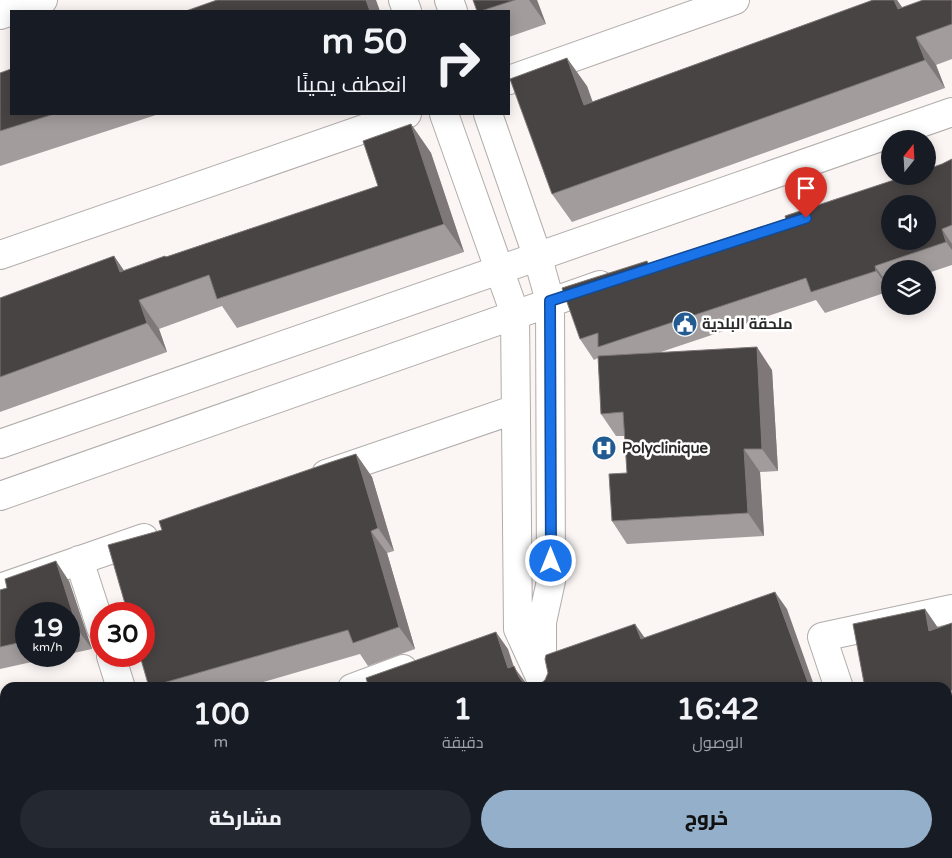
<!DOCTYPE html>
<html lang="ar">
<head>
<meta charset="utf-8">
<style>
	body { margin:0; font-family:"Varela Round",Cairo,sans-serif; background:#242831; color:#f1f3f6; direction:rtl; height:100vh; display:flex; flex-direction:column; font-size:19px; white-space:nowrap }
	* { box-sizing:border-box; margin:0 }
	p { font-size:16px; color:#9ea1a6 }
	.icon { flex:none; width:28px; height:28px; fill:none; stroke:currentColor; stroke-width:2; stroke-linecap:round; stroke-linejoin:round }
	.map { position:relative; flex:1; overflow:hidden; direction:ltr }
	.side { position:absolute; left:0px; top:682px; width:952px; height:176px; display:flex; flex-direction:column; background:#171b24; border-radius:15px 15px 0 0; box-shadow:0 2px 12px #0003; direction:rtl }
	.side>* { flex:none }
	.top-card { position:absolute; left:10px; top:10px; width:500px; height:105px; border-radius:0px; box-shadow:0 2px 12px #0003; direction:rtl; background:#171b24; color:#f1f3f6; overflow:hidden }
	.needle { width:32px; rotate:18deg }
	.controls { position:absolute; left:881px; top:130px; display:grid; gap:10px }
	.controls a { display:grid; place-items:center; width:55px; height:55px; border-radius:50%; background:#171b24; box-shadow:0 2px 12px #0003; font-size:25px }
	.speed { position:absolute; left:15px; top:602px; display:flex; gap:10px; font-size:25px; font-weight:700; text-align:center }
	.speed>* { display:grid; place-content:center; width:65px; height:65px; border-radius:50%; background:#171b24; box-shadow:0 2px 12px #0003; line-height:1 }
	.speed small { font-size:12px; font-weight:400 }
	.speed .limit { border:8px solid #d22; background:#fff; color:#111 }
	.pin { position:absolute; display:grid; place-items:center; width:42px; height:42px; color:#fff; margin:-51px -21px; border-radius:50% 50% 50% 0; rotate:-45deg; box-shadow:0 0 5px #0007 }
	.pin .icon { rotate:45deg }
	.me { position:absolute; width:55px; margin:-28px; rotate:0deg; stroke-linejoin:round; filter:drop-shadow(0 0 4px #0008) }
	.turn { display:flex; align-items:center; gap:18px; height:105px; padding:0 20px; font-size:22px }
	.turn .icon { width:65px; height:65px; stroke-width:2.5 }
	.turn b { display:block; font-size:35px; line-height:42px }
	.eta { display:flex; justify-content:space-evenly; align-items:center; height:85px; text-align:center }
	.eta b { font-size:30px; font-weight:800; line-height:35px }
	.cta { display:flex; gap:10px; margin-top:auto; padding:10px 20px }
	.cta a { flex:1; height:58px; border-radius:30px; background:#93afc9; color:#111; font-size:20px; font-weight:800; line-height:58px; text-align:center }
	.cta a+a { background:#242831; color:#f1f3f6 }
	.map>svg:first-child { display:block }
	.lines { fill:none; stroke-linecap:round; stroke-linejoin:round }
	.minor-casing { stroke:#b1adab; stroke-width:30 }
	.minor { stroke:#fff; stroke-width:28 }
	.wall { fill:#a29d9c }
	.shaded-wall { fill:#7e7978 }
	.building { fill:#484443; stroke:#7e7978; fill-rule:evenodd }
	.route-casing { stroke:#114b97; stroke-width:12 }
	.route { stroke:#1a73e8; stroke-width:9 }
	.labels { text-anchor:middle; stroke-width:5; stroke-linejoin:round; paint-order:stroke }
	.poi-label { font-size:15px; font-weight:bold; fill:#2a2828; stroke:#fff; text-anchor:start }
</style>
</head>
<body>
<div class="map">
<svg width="952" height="858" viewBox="0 0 952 858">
	<rect width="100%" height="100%" fill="#fbf6f4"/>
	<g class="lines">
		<defs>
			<path id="minor" d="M403,0L407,11
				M449,0L453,11
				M0,15L43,0
				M509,80L735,0
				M444,114L515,314L518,629L545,688
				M488,114L537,255L550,301L551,581L542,622V672
				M0,255L407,114
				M0,444L952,112
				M326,474L516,409
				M0,496L600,285
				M79,560L101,628
				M0,588L144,538
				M111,656L121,688
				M352,688L403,669
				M839,688L822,637L952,609
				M171,854L172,858
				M386,854L388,858
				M619,854L621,858
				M893,854L894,858"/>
		</defs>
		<use href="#minor" class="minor-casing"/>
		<use href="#minor" class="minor"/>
	</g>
	<path class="wall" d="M473,0H537L546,24L509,37V11H477Z
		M873,0H897L902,8L952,0V59L936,65L945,88L572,222L552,194L587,86L592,102Z
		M0,73L11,114H159L0,166Z
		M411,124L431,153L464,252L237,328L222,306L159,329L167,352L0,412V298L114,256L124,271L378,186Z
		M952,159V265L928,273V269H890V286H889L890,291L825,313L816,300L658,353L772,370L778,471L760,472L764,536L627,544L612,521L627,473L625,436H616L601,414L598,358L594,360L580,339L647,261L649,264L786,219L942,164Z
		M356,454L372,477L394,551L387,553L415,649L368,666L360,654L243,688H150L162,530Z
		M69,581L92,649L69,654V614H26V656H59L0,669V590Z
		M925,609L938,628L952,623V858L948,854V688Z
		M0,710L2,716L5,715V793L0,794Z"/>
	<path class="shaded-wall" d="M366,0H376L380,11H370Z
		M529,0H537L546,24Z
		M894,0H897L912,21L918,37L898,9Z
		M916,37L936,65L945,88L925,60Z
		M567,58L587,86L604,133L584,105Z
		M411,124L431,153L464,252L444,224Z
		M942,229L952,244V250L946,242Z
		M114,256L134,285L140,301L120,272Z
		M875,266L889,286L890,290L876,271Z
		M139,300L159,329L167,352L147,323Z
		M757,347L772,370L778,471L762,449Z
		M744,449L760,472L764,536L748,513Z
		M356,454L372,477L394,551L378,528Z
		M371,531L387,553L415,649L399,627Z
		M56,561L69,581L92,649L78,630Z
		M775,592L787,609L815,688H810Z
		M925,609L938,628L929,631Z
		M635,624L647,641L641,639Z
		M496,632L508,649L514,667L526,683L528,688L508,668Z
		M948,705L952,711V730L948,716Z
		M150,854H157V858H153Z
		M733,854H738L740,858H735Z
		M867,854H871L874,858H868Z"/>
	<path class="building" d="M217,0H366L370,11H186Z
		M473,0H515L481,11H477Z
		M873,0H894L898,9L923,0H952V24L916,37L925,60L552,194L510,79L567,58L584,105Z
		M11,69V114H54L0,131V73Z
		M411,124L444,224L217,299L209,275L139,300L147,323L0,377V298L114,256L120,272L165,256L166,257L378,186L363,141Z
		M952,159V225L942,229L946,242L875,266L876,271L811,292L806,278L598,347V333L580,339L562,288L647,261L648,264L786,219L785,216L906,176H928V169L942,164ZM890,204H928V241H890Z
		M757,347L762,449H744L748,513L612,521L609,474L627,473L623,412L601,414L598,356Z
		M356,454L378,528L371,531L399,627L353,643L348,630L149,687L140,656H144V614H128L108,545L162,530L159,521L331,462Z
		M56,561L78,630L69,632V614H26V641L0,647V590L7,588L5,579Z
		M775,592L810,688H369L366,678L496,632L508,668L514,666L519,677L524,684L531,686L539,685L545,680L548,673L545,659L546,655L635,624L641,639Z
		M925,609L929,631L952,623V690L948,692V688H865L853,624Z
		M5,715V782L2,777L0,776V716Z
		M948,716L952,730V858H898L897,854H948Z
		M5,796V854H27L29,855L33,854H151L153,858H0V801L4,799Z
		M416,854H502L507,856H515L520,854H600L606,856L607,858H417Z
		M654,854H733L735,858H656Z
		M825,854H867L868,858H813Z"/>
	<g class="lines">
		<defs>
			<path id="route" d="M551,561L550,301L806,218"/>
		</defs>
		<use href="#route" class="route-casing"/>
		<use href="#route" class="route"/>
	</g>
	<defs>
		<symbol id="civic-disc" viewBox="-11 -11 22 22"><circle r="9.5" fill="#215b92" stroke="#fff"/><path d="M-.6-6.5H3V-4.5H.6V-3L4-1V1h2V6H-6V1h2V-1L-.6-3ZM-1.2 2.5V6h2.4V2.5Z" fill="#fff"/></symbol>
		<symbol id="hospital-disc" viewBox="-11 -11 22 22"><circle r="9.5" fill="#215b92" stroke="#fff"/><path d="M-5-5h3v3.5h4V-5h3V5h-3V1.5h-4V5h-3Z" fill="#fff"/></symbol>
	</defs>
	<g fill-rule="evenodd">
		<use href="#civic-disc" x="671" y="310" width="28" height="28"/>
		<use href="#hospital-disc" x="590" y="434" width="28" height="28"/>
	</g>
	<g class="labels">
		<g class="poi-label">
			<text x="702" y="329">ملحقة البلدية</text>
			<text x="622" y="453">Polyclinique</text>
		</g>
	</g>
</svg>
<div class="controls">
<a><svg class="needle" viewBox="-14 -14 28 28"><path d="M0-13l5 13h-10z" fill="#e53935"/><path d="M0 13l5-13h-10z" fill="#9ea1a6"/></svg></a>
<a><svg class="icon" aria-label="sound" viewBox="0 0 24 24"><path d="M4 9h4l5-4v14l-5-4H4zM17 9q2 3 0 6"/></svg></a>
<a><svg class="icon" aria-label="layers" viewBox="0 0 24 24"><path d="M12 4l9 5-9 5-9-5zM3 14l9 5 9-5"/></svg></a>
</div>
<div class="speed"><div>19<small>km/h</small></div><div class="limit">30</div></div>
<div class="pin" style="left:806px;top:218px;background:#d93025"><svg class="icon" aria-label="arrive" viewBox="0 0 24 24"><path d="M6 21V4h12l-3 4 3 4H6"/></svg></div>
<svg class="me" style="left:551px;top:561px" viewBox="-20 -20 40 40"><circle r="17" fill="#1a73e8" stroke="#fff" stroke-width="3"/><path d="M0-11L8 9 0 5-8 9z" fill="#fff"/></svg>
<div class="top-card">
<div class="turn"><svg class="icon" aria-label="right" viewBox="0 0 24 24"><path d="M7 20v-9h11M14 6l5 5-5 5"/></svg><div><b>50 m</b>انعطف يمينًا</div></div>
</div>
<section class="side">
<div class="eta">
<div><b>16:42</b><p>الوصول</p></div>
<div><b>1</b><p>دقيقة</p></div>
<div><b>100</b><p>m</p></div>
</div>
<div class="cta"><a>خروج</a><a>مشاركة</a></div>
</section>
</div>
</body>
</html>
